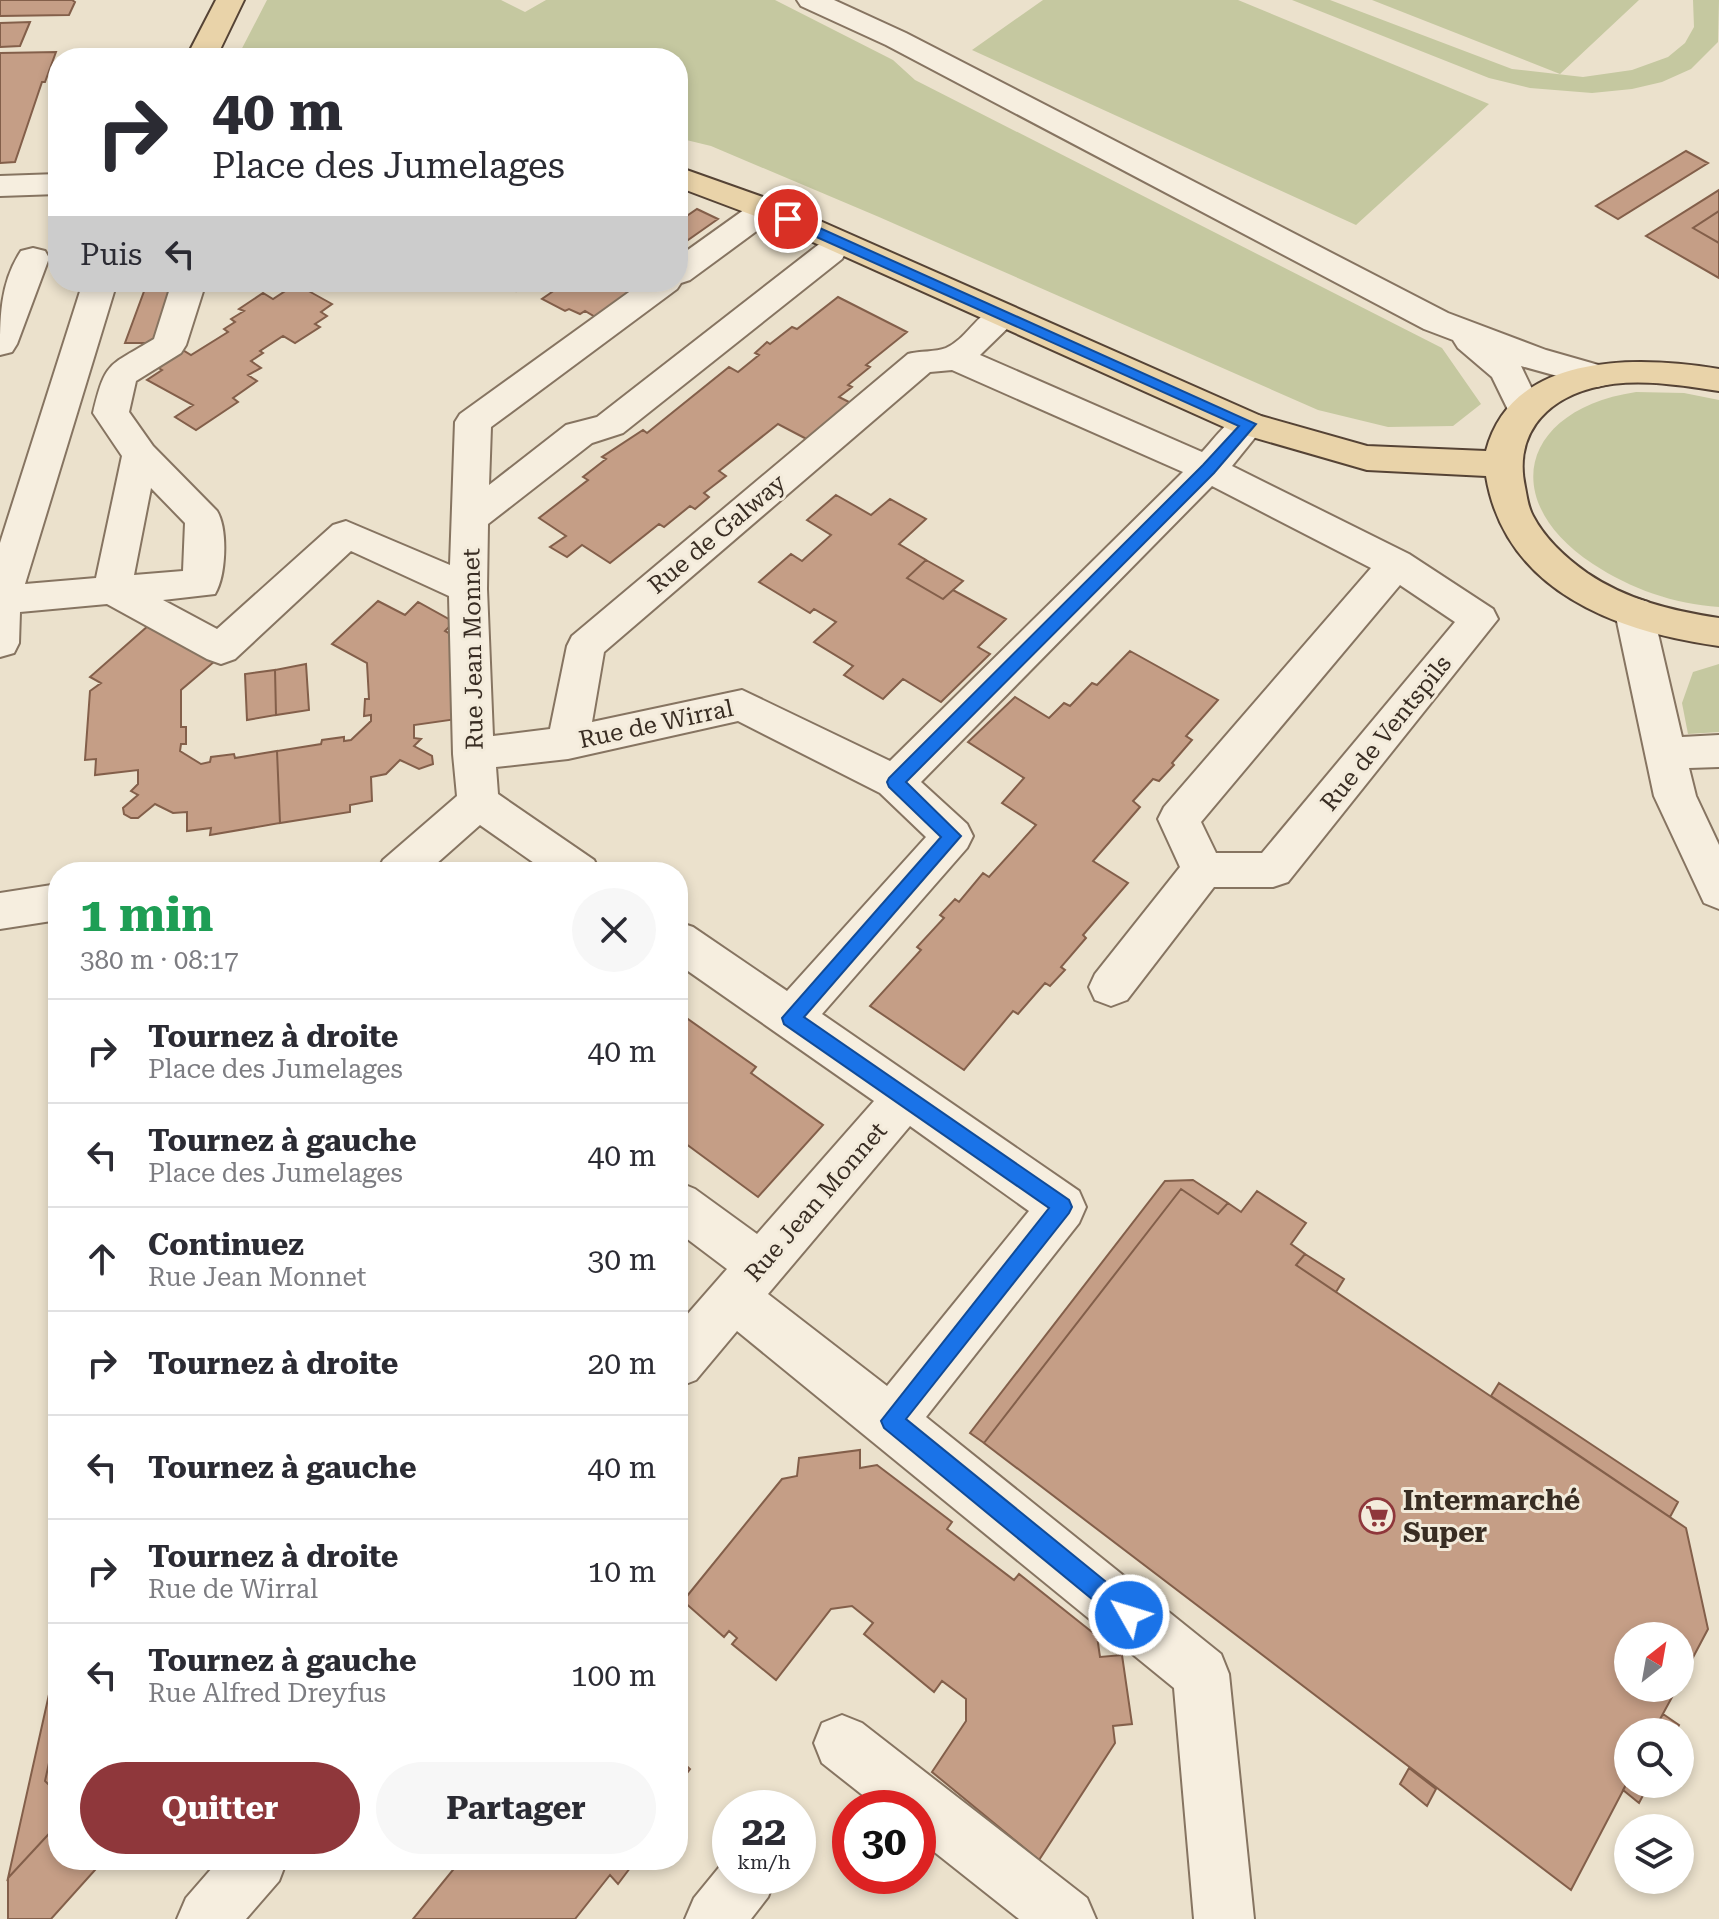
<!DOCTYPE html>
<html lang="fr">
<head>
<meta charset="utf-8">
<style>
	body { margin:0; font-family:"Roboto Serif",serif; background:#f7f7f7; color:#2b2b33; height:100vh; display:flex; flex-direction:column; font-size:30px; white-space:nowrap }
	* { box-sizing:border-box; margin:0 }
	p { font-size:26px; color:#7c7c81 }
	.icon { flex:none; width:44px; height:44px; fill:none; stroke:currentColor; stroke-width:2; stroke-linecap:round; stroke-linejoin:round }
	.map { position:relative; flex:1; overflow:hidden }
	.details { position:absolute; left:48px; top:862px; width:640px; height:1008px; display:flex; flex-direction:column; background:#fff; border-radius:32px; box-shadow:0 4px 12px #0003 }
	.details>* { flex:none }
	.top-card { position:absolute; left:48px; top:48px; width:640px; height:244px; border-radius:32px; box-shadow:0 4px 12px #0003; background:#fff; color:#2b2b33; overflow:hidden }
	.needle { width:52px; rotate:31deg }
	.tools { position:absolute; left:1614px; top:1622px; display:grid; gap:16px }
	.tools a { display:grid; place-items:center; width:80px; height:80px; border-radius:50%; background:#fff; box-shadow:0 4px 12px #0003; font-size:40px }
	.speed { position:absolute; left:712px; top:1790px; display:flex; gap:16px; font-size:40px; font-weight:700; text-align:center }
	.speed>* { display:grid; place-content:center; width:104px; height:104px; border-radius:50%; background:#fff; box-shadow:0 4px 12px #0003; line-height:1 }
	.speed small { font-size:20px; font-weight:400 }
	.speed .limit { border:12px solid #d22; background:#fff; color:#111 }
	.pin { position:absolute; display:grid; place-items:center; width:68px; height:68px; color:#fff; margin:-34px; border:4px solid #fff; border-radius:50%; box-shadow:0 2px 8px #0007 }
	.me { position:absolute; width:88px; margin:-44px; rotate:309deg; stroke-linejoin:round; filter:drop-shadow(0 0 6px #0008) }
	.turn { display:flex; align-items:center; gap:28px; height:168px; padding:0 32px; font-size:36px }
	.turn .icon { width:104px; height:104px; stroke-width:2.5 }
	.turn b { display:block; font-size:56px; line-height:68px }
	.then { display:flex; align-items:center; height:76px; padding:0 32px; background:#0003; gap:16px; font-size:30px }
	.round { display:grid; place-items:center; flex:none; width:84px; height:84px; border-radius:42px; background:#f7f7f7 }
	.summary { display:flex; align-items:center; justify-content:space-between; height:136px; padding:0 32px }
	h1 { font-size:48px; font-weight:700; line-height:60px; color:#1e9e55 }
	.action { display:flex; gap:16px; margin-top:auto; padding:16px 32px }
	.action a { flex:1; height:92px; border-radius:48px; background:#8f373b; color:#fff; font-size:32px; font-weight:700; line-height:92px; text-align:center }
	.action a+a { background:#f7f7f7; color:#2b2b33 }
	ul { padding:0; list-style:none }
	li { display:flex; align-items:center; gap:24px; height:104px; padding:0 32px; border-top:2px solid #e1e1e2 }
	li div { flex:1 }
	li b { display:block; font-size:30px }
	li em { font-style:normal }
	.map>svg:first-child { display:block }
	.green { fill:#c5c8a0 }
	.building { fill:#c59e86; stroke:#835f4a; stroke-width:2 }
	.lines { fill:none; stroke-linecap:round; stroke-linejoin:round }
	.minor-casing { stroke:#867461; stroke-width:4 }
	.major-casing { stroke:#554335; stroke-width:4 }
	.minor { fill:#f6eedf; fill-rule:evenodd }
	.major { fill:#e9d3a9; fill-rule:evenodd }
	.route { fill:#1a73e8; stroke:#114b97; stroke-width:2 }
	.labels { text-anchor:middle; stroke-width:6; stroke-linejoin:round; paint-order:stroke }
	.street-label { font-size:24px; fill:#392d23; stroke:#f3ebdb }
	.near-poi-label { font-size:28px; font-weight:bold; fill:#392d23; stroke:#f3ebdb; text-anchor:start }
</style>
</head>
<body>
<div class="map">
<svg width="1719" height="1919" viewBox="0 0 1719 1919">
	<rect width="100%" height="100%" fill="#ebe1cc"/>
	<path class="green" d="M267,0H501L525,12L546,0H775L893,60L915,80L1442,348L1481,404L1453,426L1388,427L1318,410L879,217L711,146L678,138V58H237Z
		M1043,0H1238L1489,104L1356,225L972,50Z
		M1292,0H1330L1512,69L1583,77L1632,70L1668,57L1685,43L1694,27L1693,0H1719L1718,42L1691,69L1662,82L1632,89L1592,93L1530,88L1489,78Z
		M1372,0H1639L1560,74Z
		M1636,392L1684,393L1719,400V607C1674,604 1631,589 1593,564C1496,500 1522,409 1636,392Z
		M1719,664V732L1688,734L1682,703L1693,672Z"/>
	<path class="building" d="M0,0H72L75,2L69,15L0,16Z
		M30,22L20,46L0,47V23Z
		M56,52L45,82H42L15,162L0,163V53Z
		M1686,151L1708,163L1618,219L1596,206Z
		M1719,190V211L1693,228L1719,243V278L1646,236Z
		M697,209L718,219L678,247V222Z
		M1719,211V243L1693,228Z
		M480,282H529L516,291L506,285L500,289Z
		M532,282H614L632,292L597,318L585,311L580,314L569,309L565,311L542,299L552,292Z
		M296,284L332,304L321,312L327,316L315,324L320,327L295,343L283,336L260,351L263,353L251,361L261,368L248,375L257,381L233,398L238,402L196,430L175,417L193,405L147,380L162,370L155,366L181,349L191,355L228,332L224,329L235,322L231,319L244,311L239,309L263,293L273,299Z
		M146,286H173L152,343H125Z
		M838,297L907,332L866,365L870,367L848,385L852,387L839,397L859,407L816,444L778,424L719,471L726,476L704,493L709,497L695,509L690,506L664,527L659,524L610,563L582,545L567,557L550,547L566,536L539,518L588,480L583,477L606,459L602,457L643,430L647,433L729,367L738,372L759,355L755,353L767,342L770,344L792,327L797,329Z
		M836,495L871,515L890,499L926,519L899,544L926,560L907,578L943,599L953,590L1006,619L978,647L990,654L941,702L903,679L883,699L844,675L853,666L814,642L836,622L814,609L810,613L759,582L791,554L802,561L831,535L807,520Z
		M926,560L963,581L943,599L907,578Z
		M378,601L405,615L418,602L454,622L445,631L456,637L464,718L414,725V738L421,739L414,746L432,756L433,764L419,769L400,760L386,774L371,777L372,801L350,805V812L280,823L277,751L321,744L322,740L344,737V741L351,740L371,721V715L364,716L365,699H369L367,663L332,644Z
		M149,625L215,661L181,690V727H186V744H181L180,751L201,764L210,762L211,757L234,754L235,758L277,751L280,823L210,835L211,828L187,831V812L173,813L155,804L138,818H131L124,814L123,808L138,795L131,791L138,784V770L95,775L96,759L85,760L90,691L101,683L90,677Z
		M1130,651L1218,700L1186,736L1192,740L1172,763L1174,765L1159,781L1153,779L1133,801L1140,807L1093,861L1128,883L1083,935L1086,938L1061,967L1065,970L1050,986L1045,983L1018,1014L1013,1011L964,1070L870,1006L921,950L917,947L944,918L940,915L955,899L959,902L983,873L989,877L1036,825L1002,803L1024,778L968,742L1015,697L1049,718L1064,703L1070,706L1092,683L1097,685Z
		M306,664L309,710L276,715L275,670Z
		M275,670L276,715L247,720L245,674Z
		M678,1012L756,1067L751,1073L823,1125L758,1197L678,1138Z
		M1193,1180L1228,1203L1218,1214L1181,1189L984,1443L970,1433L1165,1181Z
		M1181,1189L1218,1214L1228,1203L1241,1212L1257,1191L1306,1223L1291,1244L1305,1254L1296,1265L1686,1528L1708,1629L1680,1682V1636H1628V1688H1677L1653,1732H1628V1781L1571,1890L984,1443Z
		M1305,1254L1344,1279L1336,1292L1296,1265Z
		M1499,1383L1678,1502L1670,1517L1491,1396Z
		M860,1450V1468L877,1465L952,1522L947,1529L1014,1580L1019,1574L1097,1636L1100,1657L1122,1655L1132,1724L1113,1726L1115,1743L1039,1860L932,1772L966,1721V1699L942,1681L934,1692L864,1634L873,1623L852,1606L831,1609L776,1680L732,1644L737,1638L729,1631L724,1637L683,1601L782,1479L797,1476L799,1458Z
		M58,1654V1722L45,1781L58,1794V1824L8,1878Z
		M1663,1714L1679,1725L1675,1732H1653Z
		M58,1722V1794L45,1781Z
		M678,1758L690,1769L678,1785Z
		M1409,1768L1436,1789L1427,1806L1400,1784Z
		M1628,1781V1784H1649L1639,1803L1623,1790Z
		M58,1824V1860H104L51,1919H8V1878Z
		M461,1860H636L618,1884L610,1875L575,1919H413Z"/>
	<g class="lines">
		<defs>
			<path id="minor" d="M797,0H834L906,33L1448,313L1546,350L1609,368L1614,376L1609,384L1597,387L1521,366L1543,412L1537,420L1525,424L1513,420L1492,377L1458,348L1453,340L1424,329L886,45L801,6Z
				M58,174V194L0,196V176Z
				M766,199L777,202L782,209L777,216L690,280L681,283L677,289L491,427L489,485L566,425L597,417L818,245L830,242L842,245L846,252L842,259L623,433L592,443L488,524L487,589L493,736L550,729L567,646L572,636L908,354C919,351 936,352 946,348C973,336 981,299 1015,308L1020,316L980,355L1202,452C1220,433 1233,408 1261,416L1266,424L1232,466L1409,554L1493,609L1498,619L1288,882L1273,887H1214L1127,1000L1111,1006L1095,1000L1089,987L1095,974L1180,867L1158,819L1164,807L1371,568L1212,486L921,782L967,824L973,836L967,848L822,1014L1079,1191L1086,1207L1079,1223L926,1417L1221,1654L1229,1674L1254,1919H1194L1174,1688L737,1331L696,1380L678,1387V1325L727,1269L678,1232V1182L695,1189L757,1234L874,1101L678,964V922L693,927L787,991L926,837L880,793L738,721L568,759L496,767L498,794L594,860L600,872H547L480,825L427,872H377L383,860L457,796L453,754L449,596L351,551L235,659L221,664L207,659L107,604L20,612L19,643L14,653L0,657V543L83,282H117L25,584L96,578L122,456L93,413C106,360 108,367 154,339L172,282H206L186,345L181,353L136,381L129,412L153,446L217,511C228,529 226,576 215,594L163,600L217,629L333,525L346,521L450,565L455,422L460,414L643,282H678V257L755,202ZM952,370L1183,472L890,761L742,690L592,722L604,652L930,372ZM151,488L185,523L183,571L134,575ZM1400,585L1455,622L1262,853H1216L1201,822ZM910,1126L1029,1211L887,1386L768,1294Z
				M33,248L45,251L49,258L17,344L12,352L0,355C0,317 0,283 21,251Z
				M1634,598L1648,602L1653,612L1682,737L1719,735V767L1689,768L1696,796L1719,845V909L1704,903L1654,796L1615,612L1620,602Z
				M58,884V920L0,929V893Z
				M842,1715L862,1723L1087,1898L1096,1919H1019L918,1839V1808H879L822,1763L814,1743L822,1723Z
				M730,1854V1876H776L768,1897L751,1919H685L694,1898Z
				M219,1860H287L279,1881L246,1919H177L186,1898Z"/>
			<path id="major" d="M216,0H244L216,58H186Z
				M678,167L777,202L1261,416L1367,446L1486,451C1512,351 1640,356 1719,369V391C1678,385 1633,377 1592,388C1543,401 1514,437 1525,487C1527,497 1528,507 1533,516C1545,539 1566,558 1587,573C1627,600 1672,611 1719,618V646C1616,632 1505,591 1486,476L1367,470L1235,432L755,216L678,187Z"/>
		</defs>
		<use href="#minor" class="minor-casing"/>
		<use href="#major" class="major-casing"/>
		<use href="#minor" class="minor"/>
		<use href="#major" class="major"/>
	</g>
	<path class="route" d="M783,216H793L1256,424L1214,473L906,782L961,836L804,1017L1069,1200L1072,1207L1069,1213L906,1419L1137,1607L1140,1615L1137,1623L1129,1627L1121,1623L884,1428L881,1421L1049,1208L784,1024L782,1018L941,837L889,787L887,782L889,778L1203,465L1239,426L783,222Z"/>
	<defs>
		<symbol id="supermarket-ring" viewBox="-11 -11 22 22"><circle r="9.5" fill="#f3ebdb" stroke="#8f373b" stroke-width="1.5"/><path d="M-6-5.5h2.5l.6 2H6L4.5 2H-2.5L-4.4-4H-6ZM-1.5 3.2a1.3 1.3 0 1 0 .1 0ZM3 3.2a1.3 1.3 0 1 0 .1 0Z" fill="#8f373b"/></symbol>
	</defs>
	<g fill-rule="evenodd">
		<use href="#supermarket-ring" x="1357" y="1496" width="40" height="40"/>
	</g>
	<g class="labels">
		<g class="street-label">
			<text transform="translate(717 534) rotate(-40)" y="8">Rue de Galway</text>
			<text transform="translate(473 649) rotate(-91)" y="8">Rue Jean Monnet</text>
			<text transform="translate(656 724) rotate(-12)" y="8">Rue de Wirral</text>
			<text transform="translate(1386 733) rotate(-51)" y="8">Rue de Ventspils</text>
			<text transform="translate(816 1202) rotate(-49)" y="8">Rue Jean Monnet</text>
		</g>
		<g class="near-poi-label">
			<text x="1403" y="1510">Intermarché<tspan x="1403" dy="32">Super</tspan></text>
		</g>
	</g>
</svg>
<div class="tools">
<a><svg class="needle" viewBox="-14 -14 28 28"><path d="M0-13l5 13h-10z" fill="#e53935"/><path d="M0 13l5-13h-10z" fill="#7c7c81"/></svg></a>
<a><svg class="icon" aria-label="search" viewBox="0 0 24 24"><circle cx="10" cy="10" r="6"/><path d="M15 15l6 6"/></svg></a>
<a><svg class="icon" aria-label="layers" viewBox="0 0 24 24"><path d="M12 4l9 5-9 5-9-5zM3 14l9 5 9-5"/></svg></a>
</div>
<div class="speed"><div>22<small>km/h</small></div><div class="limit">30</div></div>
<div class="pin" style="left:788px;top:219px;background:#d93025"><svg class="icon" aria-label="arrive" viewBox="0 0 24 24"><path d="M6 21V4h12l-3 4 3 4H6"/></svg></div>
<svg class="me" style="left:1129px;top:1615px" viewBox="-20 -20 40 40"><circle r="17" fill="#1a73e8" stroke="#fff" stroke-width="3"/><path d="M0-11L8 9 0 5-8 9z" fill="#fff"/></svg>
<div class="top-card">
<div class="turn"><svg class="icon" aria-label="right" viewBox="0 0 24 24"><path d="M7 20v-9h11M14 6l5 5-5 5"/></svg><div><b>40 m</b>Place des Jumelages</div></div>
<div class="then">Puis<svg class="icon" aria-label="left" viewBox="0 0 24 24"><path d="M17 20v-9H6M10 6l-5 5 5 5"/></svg></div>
</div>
<section class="details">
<div class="summary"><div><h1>1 min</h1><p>380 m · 08:17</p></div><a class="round"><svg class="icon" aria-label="close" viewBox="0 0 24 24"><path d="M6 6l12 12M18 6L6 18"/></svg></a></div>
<ul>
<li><svg class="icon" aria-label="right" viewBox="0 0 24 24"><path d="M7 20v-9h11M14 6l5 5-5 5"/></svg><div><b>Tournez à droite</b><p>Place des Jumelages</p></div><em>40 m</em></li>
<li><svg class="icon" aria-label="left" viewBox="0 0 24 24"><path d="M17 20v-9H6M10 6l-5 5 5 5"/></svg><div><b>Tournez à gauche</b><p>Place des Jumelages</p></div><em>40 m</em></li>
<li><svg class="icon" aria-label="ahead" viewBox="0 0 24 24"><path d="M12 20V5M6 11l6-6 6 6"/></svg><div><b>Continuez</b><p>Rue Jean Monnet</p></div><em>30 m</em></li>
<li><svg class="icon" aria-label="right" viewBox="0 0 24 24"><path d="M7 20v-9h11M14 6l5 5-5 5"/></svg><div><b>Tournez à droite</b></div><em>20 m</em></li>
<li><svg class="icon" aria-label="left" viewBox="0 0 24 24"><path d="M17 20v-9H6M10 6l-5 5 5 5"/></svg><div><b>Tournez à gauche</b></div><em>40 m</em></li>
<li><svg class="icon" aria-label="right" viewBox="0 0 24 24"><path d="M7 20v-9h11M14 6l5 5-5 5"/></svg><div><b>Tournez à droite</b><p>Rue de Wirral</p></div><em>10 m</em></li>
<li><svg class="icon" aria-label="left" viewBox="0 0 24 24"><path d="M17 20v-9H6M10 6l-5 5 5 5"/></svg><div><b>Tournez à gauche</b><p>Rue Alfred Dreyfus</p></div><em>100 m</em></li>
</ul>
<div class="action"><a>Quitter</a><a>Partager</a></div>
</section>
</div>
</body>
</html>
